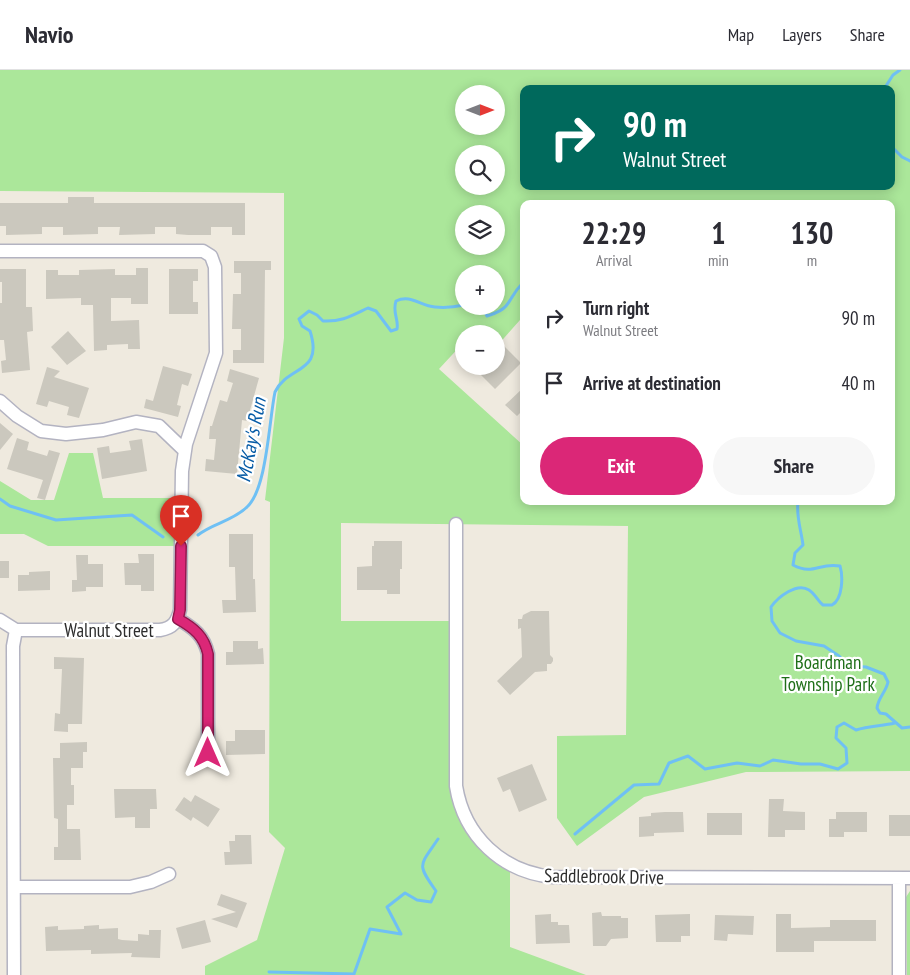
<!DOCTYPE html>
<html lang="en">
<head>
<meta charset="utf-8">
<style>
	body { margin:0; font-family:"PT Sans Narrow",sans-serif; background:#f7f7f7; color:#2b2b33; height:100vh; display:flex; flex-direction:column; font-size:19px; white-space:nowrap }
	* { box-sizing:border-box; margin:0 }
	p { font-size:16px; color:#7c7c81 }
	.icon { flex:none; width:28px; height:28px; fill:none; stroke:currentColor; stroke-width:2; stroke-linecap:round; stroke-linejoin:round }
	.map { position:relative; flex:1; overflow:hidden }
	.details { position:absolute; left:520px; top:130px; width:375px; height:305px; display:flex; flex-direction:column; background:#fff; border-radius:10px; box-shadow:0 2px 12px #0003 }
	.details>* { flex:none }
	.guide { position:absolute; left:520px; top:15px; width:375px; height:105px; border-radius:10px; box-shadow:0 2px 12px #0003; background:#00695c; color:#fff; overflow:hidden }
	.needle { width:32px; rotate:90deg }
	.tools { position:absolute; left:455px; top:15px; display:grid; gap:10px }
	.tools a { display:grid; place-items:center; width:50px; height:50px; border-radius:50%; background:#fff; box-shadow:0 2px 12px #0003; font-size:25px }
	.pin { position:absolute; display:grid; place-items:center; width:42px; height:42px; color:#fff; margin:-51px -21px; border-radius:50% 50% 50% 0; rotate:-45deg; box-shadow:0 0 5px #0007 }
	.pin .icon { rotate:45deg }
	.me { position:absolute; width:55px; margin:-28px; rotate:0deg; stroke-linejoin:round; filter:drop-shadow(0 0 4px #0008) }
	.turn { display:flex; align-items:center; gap:18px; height:105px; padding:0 20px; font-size:22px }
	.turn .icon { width:65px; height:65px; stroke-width:2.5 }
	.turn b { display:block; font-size:35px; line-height:42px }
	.eta { display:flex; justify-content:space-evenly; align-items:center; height:85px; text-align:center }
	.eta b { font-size:30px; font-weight:700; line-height:35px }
	.button { display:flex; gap:10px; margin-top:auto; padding:10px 20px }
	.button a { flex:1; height:58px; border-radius:30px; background:#db2777; color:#fff; font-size:20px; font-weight:700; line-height:58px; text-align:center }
	.button a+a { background:#f7f7f7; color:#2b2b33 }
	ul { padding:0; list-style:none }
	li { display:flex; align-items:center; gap:15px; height:65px; padding:0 20px }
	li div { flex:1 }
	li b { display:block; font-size:19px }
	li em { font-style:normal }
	header { display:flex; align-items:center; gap:30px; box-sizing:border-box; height:70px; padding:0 25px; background:#fff; border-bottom:1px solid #e1e1e2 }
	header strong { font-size:24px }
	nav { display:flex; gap:28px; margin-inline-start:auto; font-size:18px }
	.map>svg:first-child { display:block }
	.green { fill:#abe79a; fill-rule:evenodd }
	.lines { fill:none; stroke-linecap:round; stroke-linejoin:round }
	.stream { stroke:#6fc0f4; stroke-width:3 }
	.building { fill:#cbc8be }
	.minor-casing { stroke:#b3b3c1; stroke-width:15 }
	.minor { stroke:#fff; stroke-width:12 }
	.route-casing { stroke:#8e194d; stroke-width:12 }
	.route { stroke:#db2777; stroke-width:9 }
	.labels { text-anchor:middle; stroke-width:4.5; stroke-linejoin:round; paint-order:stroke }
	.street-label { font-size:19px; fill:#2d2d2d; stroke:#fff }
	.park-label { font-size:19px; fill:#1f6f18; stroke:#fff }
	.water-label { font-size:20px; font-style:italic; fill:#085ca6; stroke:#fff }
</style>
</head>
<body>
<header>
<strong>Navio</strong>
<nav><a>Map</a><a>Layers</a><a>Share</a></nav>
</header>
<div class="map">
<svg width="910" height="905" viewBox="0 0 910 905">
	<rect width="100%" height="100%" fill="#efeadf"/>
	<path class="green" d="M0,0H910V701L746,702L644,727L577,776L557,748V666L626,665L628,456L341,453V551H455L462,740L510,795V877L586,905H803H205V896L257,870L285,778L269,762L270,432L265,430L284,268V123L0,121ZM524,19H891V116H524ZM464,24H496V56H464ZM464,84H496V116H464ZM524,134H891V431H524V376L439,299L464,272V264H471L477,258L483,264H496L497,276L520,250L524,253ZM464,144H496V176H464ZM464,204H496V236H464Z
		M69,383H93L103,428H181V476H48L24,464H0V411L31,430H54Z
		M910,821V905H907L906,827Z"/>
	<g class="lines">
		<path class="stream" d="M884,19L893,5L900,0
			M891,76L902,87L910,91
			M482,236L487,246C493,244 501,242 506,236C512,229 513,223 521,215L524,216
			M0,429L10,436L56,450L132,445L163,467
			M798,431C796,447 801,459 803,475L795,483L793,495C814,506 819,492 840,496C843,506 843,529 832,535C831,535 824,535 823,535C818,531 815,524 809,520C797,512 778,527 771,537L772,551L780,563L796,571L824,576L839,586L850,596L866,597L884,604L888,612C886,622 878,628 877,638L880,643L886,644L902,658L910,657
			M198,465C213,453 233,451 247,437C267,419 269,350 275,322C288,295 324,304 310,261L302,256L299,249L309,241L317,245L323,251C342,252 351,246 368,238L376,241L391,261L397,259C399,249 392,243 396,231C411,224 420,236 435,237C444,238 455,237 464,235
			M575,764L634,715L659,714L669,693L688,686L705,699L737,693L760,696L773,690L801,694H820L838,699L847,693L846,678L836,668L837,657L844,653L856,660C869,656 882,656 895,653
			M269,902L354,904L370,859L401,864L387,837L405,823L417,830L431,832L436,821C416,793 420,796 438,769"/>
	</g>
	<path class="building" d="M68,127H94V133H245V165H232V157H211V165H188L176,164V157H155V164L119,165L120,157H98V164L63,165V157H42V164L6,165V156H0V133H68Z
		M234,191H271V200H265L264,293H233V280H241V259H232L233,224H241V203H234Z
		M136,198H148V234H131V228H111V251L139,250L140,279H128V274L107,275V280L94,281L93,235H81V228L46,229V200H58V205H79V200L115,199V205H136Z
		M0,199H26V237H32L33,261L27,262L30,300L2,303L1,291L6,290L4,270H0V233H2V212H0Z
		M169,199H198V211H193V232H198V244H169Z
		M68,261L86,281L67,295L51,277Z
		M501,273L521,293L495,319L472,296H496V278Z
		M163,296L192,304L188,316L182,314L177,335L181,336L178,347L144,338L146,329L153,331Z
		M47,297L60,301L54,307L89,318L79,348L67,345L69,337L49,331L47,337L36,334Z
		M230,299L259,308L247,351L242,350L237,404L205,401L206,389L214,390L216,369H209L210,356H212L220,330L227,332L233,313L227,311Z
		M524,317V339L517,346L505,335Z
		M0,353L13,364L0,380Z
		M17,368L29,372L27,380L47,386L49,380L60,383L45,430L37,428L43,410L7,399Z
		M142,369L147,401L102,409L97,378L109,376L110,383L131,380L129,371Z
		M229,464H253V509H255L256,542L223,543L222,530H236L235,497H229Z
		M374,471H402V499H400V524H387V520H357V497L372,496V476H374Z
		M138,484H154V521H141V515H125L124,493H139Z
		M76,485H88V494H103V517H86V521L72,522V510H77Z
		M0,491H9V508H0Z
		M50,501V520L18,521V505H29V502Z
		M531,541H549L550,585L553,588V591L551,594H547V601L535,602L510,625L497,611L522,587L521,558L518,559V549H522L523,545Z
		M233,571H258V579L263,578L264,594L226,595V582H233Z
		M54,587L84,588L82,654H68V662L54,661L55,643L60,644L62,599H54Z
		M235,660H265V684L226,685V671H235Z
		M87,672V682H83V698H71V715H74V735H67V759H80L81,790H54V777H58V749L54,748L53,688H60V673Z
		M532,694L547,730L519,742L510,719L503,722L497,708Z
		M114,719H156L157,739H150V758H135V747L115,748Z
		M195,725L220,739L208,757L193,747L191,751L175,740L184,727L191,732Z
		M769,729H784L783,741L805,742V760H785V767H768Z
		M665,742H683L684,762L654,763V766L639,767V747L651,746V743Z
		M836,742H867V762H844V767H829V749H836Z
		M707,743H742V765H707Z
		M889,745H910V766H889Z
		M235,765H251L252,794L225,795L224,782H230L229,771H235Z
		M221,824L247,833L237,858L211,849L236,842L217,835Z
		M601,842L602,846H621V848H628V868L611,869L606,876H593L592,843Z
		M551,844V852H558V855H569L570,873L536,874L535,845Z
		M690,844V866H681V872H656L655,845Z
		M776,844H791V858L830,857V850H876V871H814V882H776Z
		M715,845L754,846L753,865L728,864L727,871L714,870Z
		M205,850L211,872L182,879L176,858Z
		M99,855V859L118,858V869L122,870L138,871V864L149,865V860H161L160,888L131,887L132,883L91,884V880L46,881L45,857L58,856V860L84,859V856Z"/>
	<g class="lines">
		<defs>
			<path id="minor" d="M0,181H203L211,186L215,197L216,283L186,374L182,401L180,540C177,552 173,558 160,560H16L0,550
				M0,331L17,346L41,361L66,364L103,360L136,352L159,356L184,380
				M456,454V716C464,766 502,802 553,807L910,808
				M178,549C194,558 204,566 208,584V683
				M14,817H130L151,812L169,804
				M14,905L13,576L16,560
				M899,905V808"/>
		</defs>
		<use href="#minor" class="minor-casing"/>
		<use href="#minor" class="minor"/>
	</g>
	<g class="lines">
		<defs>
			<path id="route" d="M181,476L180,540L178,549C194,558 204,566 208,584V683"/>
		</defs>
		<use href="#route" class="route-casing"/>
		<use href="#route" class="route"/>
	</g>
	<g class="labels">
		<g class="street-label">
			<text x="109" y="567">Walnut Street</text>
			<text transform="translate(604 806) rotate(1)" y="7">Saddlebrook Drive</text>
		</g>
		<g class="park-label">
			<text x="828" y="599">Boardman<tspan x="828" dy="22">Township Park</tspan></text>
		</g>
		<g class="water-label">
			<text transform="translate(251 370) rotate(-79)" y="7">McKay's Run</text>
		</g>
	</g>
</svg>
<div class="tools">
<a><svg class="needle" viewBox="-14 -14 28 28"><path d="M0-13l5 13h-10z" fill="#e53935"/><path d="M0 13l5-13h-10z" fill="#7c7c81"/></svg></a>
<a><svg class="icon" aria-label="search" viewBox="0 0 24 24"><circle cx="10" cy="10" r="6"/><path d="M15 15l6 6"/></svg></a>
<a><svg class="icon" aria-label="layers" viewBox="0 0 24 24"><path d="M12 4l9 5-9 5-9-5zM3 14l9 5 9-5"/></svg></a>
<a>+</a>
<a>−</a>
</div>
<div class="pin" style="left:181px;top:476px;background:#d93025"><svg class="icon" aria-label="arrive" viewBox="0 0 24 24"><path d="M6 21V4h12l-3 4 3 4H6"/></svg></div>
<svg class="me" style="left:208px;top:683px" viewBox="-20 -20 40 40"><path d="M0-17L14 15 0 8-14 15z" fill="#db2777" stroke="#fff" stroke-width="4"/></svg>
<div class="guide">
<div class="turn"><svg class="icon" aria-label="right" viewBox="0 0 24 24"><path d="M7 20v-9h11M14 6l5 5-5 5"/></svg><div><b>90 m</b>Walnut Street</div></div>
</div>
<section class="details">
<div class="eta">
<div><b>22:29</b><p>Arrival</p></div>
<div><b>1</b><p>min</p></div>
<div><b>130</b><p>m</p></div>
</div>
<ul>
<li><svg class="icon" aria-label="right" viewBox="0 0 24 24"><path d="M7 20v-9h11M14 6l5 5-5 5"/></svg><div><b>Turn right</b><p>Walnut Street</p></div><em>90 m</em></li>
<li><svg class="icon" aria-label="arrive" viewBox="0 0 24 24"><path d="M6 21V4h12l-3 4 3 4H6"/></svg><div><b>Arrive at destination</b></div><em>40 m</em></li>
</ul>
<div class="button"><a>Exit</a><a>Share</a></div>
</section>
</div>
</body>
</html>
